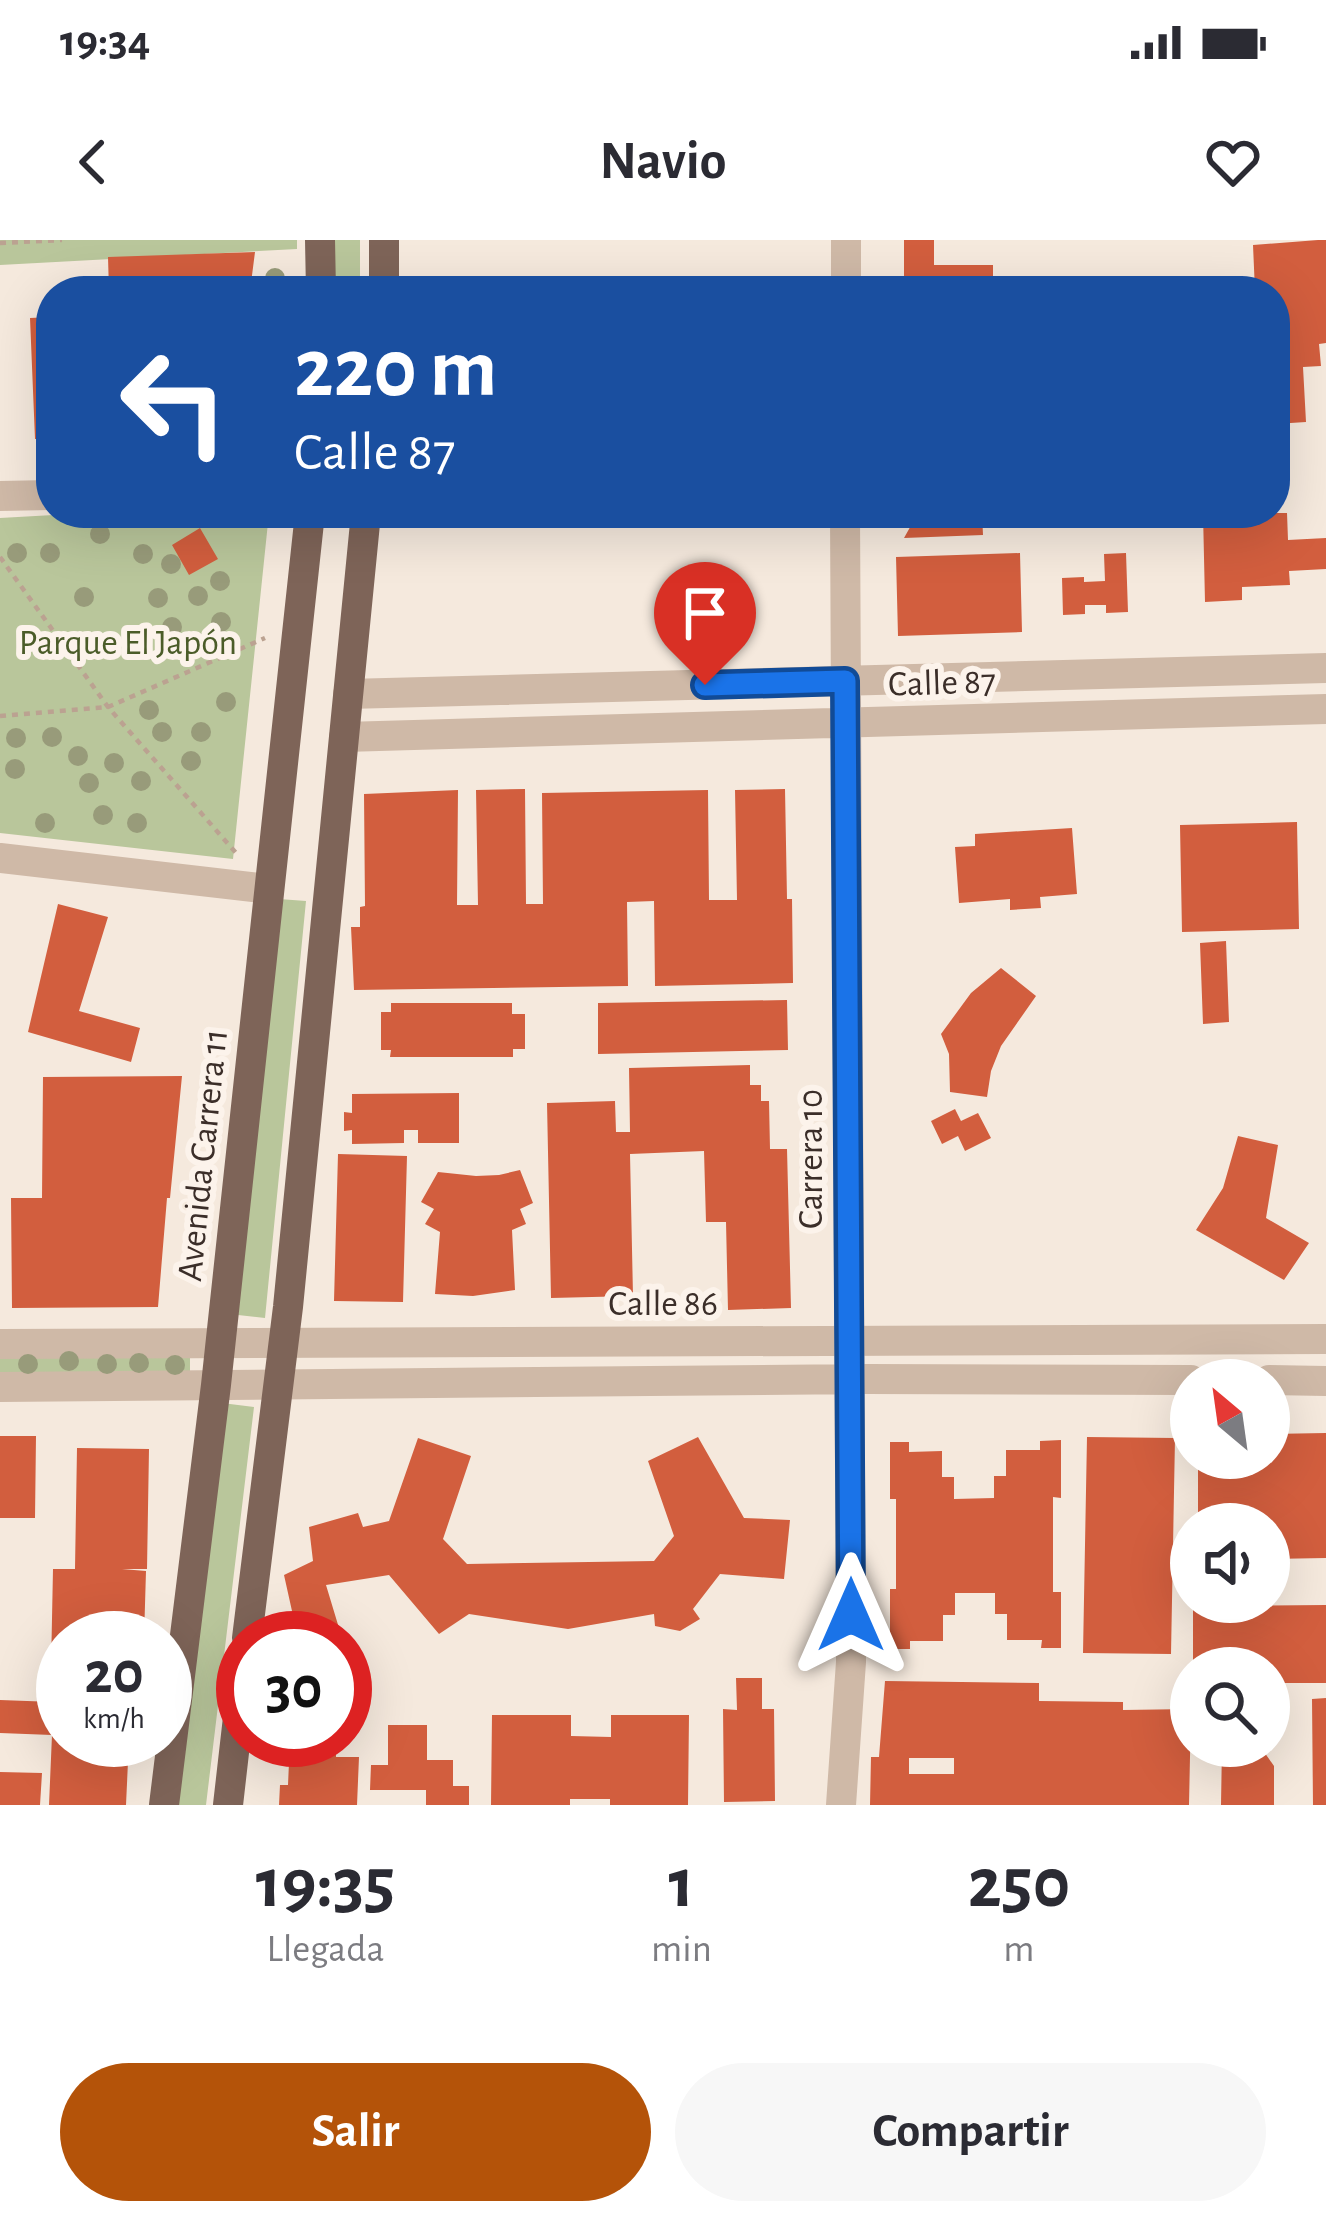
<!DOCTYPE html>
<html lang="es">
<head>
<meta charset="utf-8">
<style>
	body { margin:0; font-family:"Alegreya Sans",sans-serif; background:#f7f7f7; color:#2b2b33; height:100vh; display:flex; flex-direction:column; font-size:45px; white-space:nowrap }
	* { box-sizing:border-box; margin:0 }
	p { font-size:39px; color:#7c7c81 }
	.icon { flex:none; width:66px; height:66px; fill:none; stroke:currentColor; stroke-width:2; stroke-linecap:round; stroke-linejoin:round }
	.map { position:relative; height:1565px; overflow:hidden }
	.sheet { display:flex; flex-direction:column; background:#fff; flex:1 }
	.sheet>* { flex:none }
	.top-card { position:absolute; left:36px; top:36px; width:1254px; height:252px; border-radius:48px; box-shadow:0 12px 48px #0002; background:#1a4fa0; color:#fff; overflow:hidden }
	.needle { width:78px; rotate:331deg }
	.controls { position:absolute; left:1170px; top:1119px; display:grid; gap:24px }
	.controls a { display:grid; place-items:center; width:120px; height:120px; border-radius:50%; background:#fff; box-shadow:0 12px 48px #0002; font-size:60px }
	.speed { position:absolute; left:36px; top:1371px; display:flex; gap:24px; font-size:60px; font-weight:700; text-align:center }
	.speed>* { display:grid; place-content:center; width:156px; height:156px; border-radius:50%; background:#fff; box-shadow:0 12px 48px #0002; line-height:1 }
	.speed small { font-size:30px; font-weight:400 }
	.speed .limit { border:18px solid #d22; background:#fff; color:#111 }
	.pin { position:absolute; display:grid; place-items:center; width:102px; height:102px; color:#fff; margin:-123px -51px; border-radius:50% 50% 50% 0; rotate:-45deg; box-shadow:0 0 12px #0007 }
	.pin .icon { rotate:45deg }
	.me { position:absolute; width:132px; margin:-66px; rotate:0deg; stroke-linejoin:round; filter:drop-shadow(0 0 9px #0008) }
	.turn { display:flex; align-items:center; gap:42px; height:252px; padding:0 60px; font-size:54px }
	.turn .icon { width:156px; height:156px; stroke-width:2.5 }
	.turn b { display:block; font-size:84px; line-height:102px }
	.eta { display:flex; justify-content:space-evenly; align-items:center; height:204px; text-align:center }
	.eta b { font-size:72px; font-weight:600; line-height:84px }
	.button { display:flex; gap:24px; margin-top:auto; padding:24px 60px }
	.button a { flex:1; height:138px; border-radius:72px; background:#b45309; color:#fff; font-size:48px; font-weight:600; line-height:138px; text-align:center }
	.button a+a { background:#f7f7f7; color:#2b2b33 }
	.status { display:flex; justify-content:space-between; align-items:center; height:84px; padding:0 60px; background:#fff; direction:ltr }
	.status svg { height:33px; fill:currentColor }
	header { display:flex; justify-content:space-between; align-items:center; height:156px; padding:0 60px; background:#fff; font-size:54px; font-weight:600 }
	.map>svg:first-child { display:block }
	.green { fill:#b9c69b }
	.building { fill:#d25e3e; fill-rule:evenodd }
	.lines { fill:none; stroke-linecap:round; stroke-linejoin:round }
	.path { stroke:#bba291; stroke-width:4.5; stroke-dasharray:6 6; stroke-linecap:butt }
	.minor { stroke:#cfb9a7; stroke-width:30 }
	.major { stroke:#7e6458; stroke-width:30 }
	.tree { fill:#989b7a }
	.route-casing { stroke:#114b97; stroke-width:30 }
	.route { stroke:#1a73e8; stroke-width:21 }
	.labels { text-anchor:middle; stroke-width:12; stroke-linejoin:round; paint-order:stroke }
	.park-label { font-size:36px; fill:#4b5c29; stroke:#fcf3eb }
	.street-label { font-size:36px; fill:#3b2e29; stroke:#fcf3eb }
</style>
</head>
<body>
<div class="status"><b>19:34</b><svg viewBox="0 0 49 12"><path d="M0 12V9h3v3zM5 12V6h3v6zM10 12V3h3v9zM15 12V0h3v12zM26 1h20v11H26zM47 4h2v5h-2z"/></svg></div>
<header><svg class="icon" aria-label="back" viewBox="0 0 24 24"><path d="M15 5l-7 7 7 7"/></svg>Navio<svg class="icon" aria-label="heart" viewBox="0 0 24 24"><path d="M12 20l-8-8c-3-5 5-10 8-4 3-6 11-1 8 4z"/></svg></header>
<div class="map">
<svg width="1326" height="1565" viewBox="0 0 1326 1565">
	<rect width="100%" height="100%" fill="#f5e9dd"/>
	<path class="green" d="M0,0H297V9L0,25Z
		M332,0H360V51H333Z
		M89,273H269L233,619L0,593V278Z
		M279,659L306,661L265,1078L238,1075Z
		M190,1116V1134L0,1135V1117Z
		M222,1163L254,1167L206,1565H173Z"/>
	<path class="building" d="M904,0H934V25H993V51H904Z
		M1318,0H1326V103L1319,104L1321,126L1303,127L1306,182L1275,184V51H1255L1253,5Z
		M255,12L250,51H109L108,17Z
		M51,77V199H35L30,78Z
		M918,273H982L983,295L904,298Z
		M1203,273H1287L1288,300L1326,298V329L1289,331L1290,345L1242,347V360L1205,362Z
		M200,288L218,319L189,335L172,305Z
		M1020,313L1022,392L898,396L896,317Z
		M1126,313L1128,372L1106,373V365H1085V374L1063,375L1062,338L1084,337V342L1105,341L1104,314Z
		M525,549L526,664H543L542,553L708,550L709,660H737L735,550L785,549L787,659H792L793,743L655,746L654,661L627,662L628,746L354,750L351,687H360V667L365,666L364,554L458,550L457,665H478L476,550Z
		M1297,582L1299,689L1182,692L1180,585Z
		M1072,588L1077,654L1040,657L1041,668L1010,670V659L959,663L955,607L975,606V594Z
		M58,664L108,677L79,771L140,788L131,822L28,792Z
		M1226,701L1229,782L1203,784L1200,703Z
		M1001,728L1036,756L1001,806L991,831L987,857L950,852L949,814L941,794L971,753Z
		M787,760L788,810L598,814V763Z
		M391,763H512V774H525V809H513V817H390L391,810H381V772H391Z
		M750,825V845H761V861H769L770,909H787L791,1068L728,1070L726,982H706L704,911L630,914L633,1056L551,1058L547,863L615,861L616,892H630L629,828Z
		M182,836L170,958H167L158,1067L12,1068L11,958H42L43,837Z
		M459,853V903H418V890H404V903L352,904V890L344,891V872L352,873V854Z
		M955,869L961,881L978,873L991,898L965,911L958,896L942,904L931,881Z
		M1238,896L1278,905L1266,978L1309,1003L1284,1040L1196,990L1223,948Z
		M338,914L407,916L403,1062L334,1061Z
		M520,930L533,963L520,969L526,984L512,990L515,1050L473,1056L435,1054L440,992L425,984L434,969L421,962L438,932L476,936L499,935Z
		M1326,1193V1318L1269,1319V1284H1198V1218H1269V1194Z
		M0,1196H36L35,1278H0Z
		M698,1197L744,1278L790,1280L784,1339L720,1334L693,1369L700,1379L680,1391L655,1386L654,1374L568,1389L469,1374L439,1394L389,1335L326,1345L342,1398H298L284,1335L313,1321L309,1287L358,1273L363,1287L389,1281L418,1198L471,1216L443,1299L467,1324L654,1321L674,1296L648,1221Z
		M1087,1197L1175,1198L1171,1414L1083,1413Z
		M1061,1200V1258L1053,1257V1352H1061V1408H1041L1042,1400H1007V1374H995V1353H955V1375H943V1401H910V1409H890V1349H896V1259H890V1202H909V1212L942,1211V1237H954V1259L994,1258V1236H1006V1210H1040V1201Z
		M77,1208L149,1209L147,1329H122L146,1331L144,1398H63V1500H129L126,1565H49L52,1495L0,1493V1460L54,1462L55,1428H51L53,1329H75Z
		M1326,1365V1443H1269V1428H1193V1366Z
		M736,1438H762V1469H774L775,1561L724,1562L723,1469L737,1470Z
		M885,1441L1039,1443V1461L1123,1462V1470L1191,1469L1189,1565H870L871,1517H879ZM909,1518H954V1534H909Z
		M1326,1458V1565H1313L1312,1459Z
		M492,1475H571V1496L611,1497V1475H689L688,1565H610V1559H570V1565H491Z
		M388,1485H427V1520H453V1546H469V1565H426V1550H370L371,1525H388Z
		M290,1500H336V1517H359L357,1565H279L280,1545H288Z
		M1222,1506H1260L1274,1526V1565H1221Z
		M0,1532L42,1533L40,1565H0Z"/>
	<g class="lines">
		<path class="path" d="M0,3L62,0
			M0,317L108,467L237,614
			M0,476L108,467L265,398"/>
		<path class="minor" d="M846,51V0
			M0,256L51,255
			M348,454L1326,428
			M344,497L1326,469
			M0,618L269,649
			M0,1104L1326,1099
			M1269,1140L1326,1141
			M0,1147L867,1139L1191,1140
			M841,1565L851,1422L845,273"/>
		<path class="major" d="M320,0L321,51
			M384,51V0
			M247,1398L288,1067L366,273
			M164,1565L216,1145L310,273
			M228,1565L243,1434"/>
	</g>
	<g class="tree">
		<circle cx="275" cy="38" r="10"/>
		<circle cx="100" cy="294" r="10"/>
		<circle cx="17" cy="313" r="10"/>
		<circle cx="50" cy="313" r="10"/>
		<circle cx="143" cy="314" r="10"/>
		<circle cx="171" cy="324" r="10"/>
		<circle cx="220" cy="341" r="10"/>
		<circle cx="198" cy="356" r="10"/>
		<circle cx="84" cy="357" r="10"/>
		<circle cx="158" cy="358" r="10"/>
		<circle cx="221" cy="382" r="10"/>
		<circle cx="172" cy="387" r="10"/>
		<circle cx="199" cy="403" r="10"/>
		<circle cx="226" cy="462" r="10"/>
		<circle cx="149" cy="470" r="10"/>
		<circle cx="162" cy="492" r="10"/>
		<circle cx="201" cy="492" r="10"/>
		<circle cx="52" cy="497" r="10"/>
		<circle cx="16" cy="498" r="10"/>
		<circle cx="78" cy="516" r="10"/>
		<circle cx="191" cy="521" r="10"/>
		<circle cx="114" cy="523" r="10"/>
		<circle cx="15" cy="529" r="10"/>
		<circle cx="141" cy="541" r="10"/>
		<circle cx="89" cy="543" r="10"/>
		<circle cx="103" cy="575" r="10"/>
		<circle cx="45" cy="583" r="10"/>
		<circle cx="137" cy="583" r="10"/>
		<circle cx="69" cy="1121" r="10"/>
		<circle cx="139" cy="1123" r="10"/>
		<circle cx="28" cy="1124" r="10"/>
		<circle cx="107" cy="1124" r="10"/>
		<circle cx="175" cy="1125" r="10"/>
	</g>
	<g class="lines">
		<defs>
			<path id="route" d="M705,445L845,441L851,1375"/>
		</defs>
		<use href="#route" class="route-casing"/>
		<use href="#route" class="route"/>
	</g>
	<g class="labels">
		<g class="park-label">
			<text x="128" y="414">Parque El Japón</text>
		</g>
		<g class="street-label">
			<text transform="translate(942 441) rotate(-2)" y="13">Calle 87</text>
			<text transform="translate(201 915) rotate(-84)" y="13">Avenida Carrera 11</text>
			<text transform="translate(809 919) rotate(-90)" y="13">Carrera 10</text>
			<text x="663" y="1075">Calle 86</text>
		</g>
	</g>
</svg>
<div class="controls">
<a><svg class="needle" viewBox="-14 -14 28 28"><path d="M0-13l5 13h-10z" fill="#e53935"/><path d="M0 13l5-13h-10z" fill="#7c7c81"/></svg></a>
<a><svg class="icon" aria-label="sound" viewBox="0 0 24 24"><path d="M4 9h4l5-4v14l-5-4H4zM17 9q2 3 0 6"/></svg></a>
<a><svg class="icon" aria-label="search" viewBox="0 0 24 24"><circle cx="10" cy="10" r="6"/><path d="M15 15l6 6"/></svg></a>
</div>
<div class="speed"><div>20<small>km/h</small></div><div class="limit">30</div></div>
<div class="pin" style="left:705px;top:445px;background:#d93025"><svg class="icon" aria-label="arrive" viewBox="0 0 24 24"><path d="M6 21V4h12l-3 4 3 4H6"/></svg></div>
<svg class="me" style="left:851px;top:1375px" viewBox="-20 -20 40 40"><path d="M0-17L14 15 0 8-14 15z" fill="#1a73e8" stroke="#fff" stroke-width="4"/></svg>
<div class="top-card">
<div class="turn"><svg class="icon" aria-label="left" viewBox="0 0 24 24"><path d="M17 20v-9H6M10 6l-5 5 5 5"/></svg><div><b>220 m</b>Calle 87</div></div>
</div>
</div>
<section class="sheet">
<div class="eta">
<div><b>19:35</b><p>Llegada</p></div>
<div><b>1</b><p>min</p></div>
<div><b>250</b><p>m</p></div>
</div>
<div class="button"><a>Salir</a><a>Compartir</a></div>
</section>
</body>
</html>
